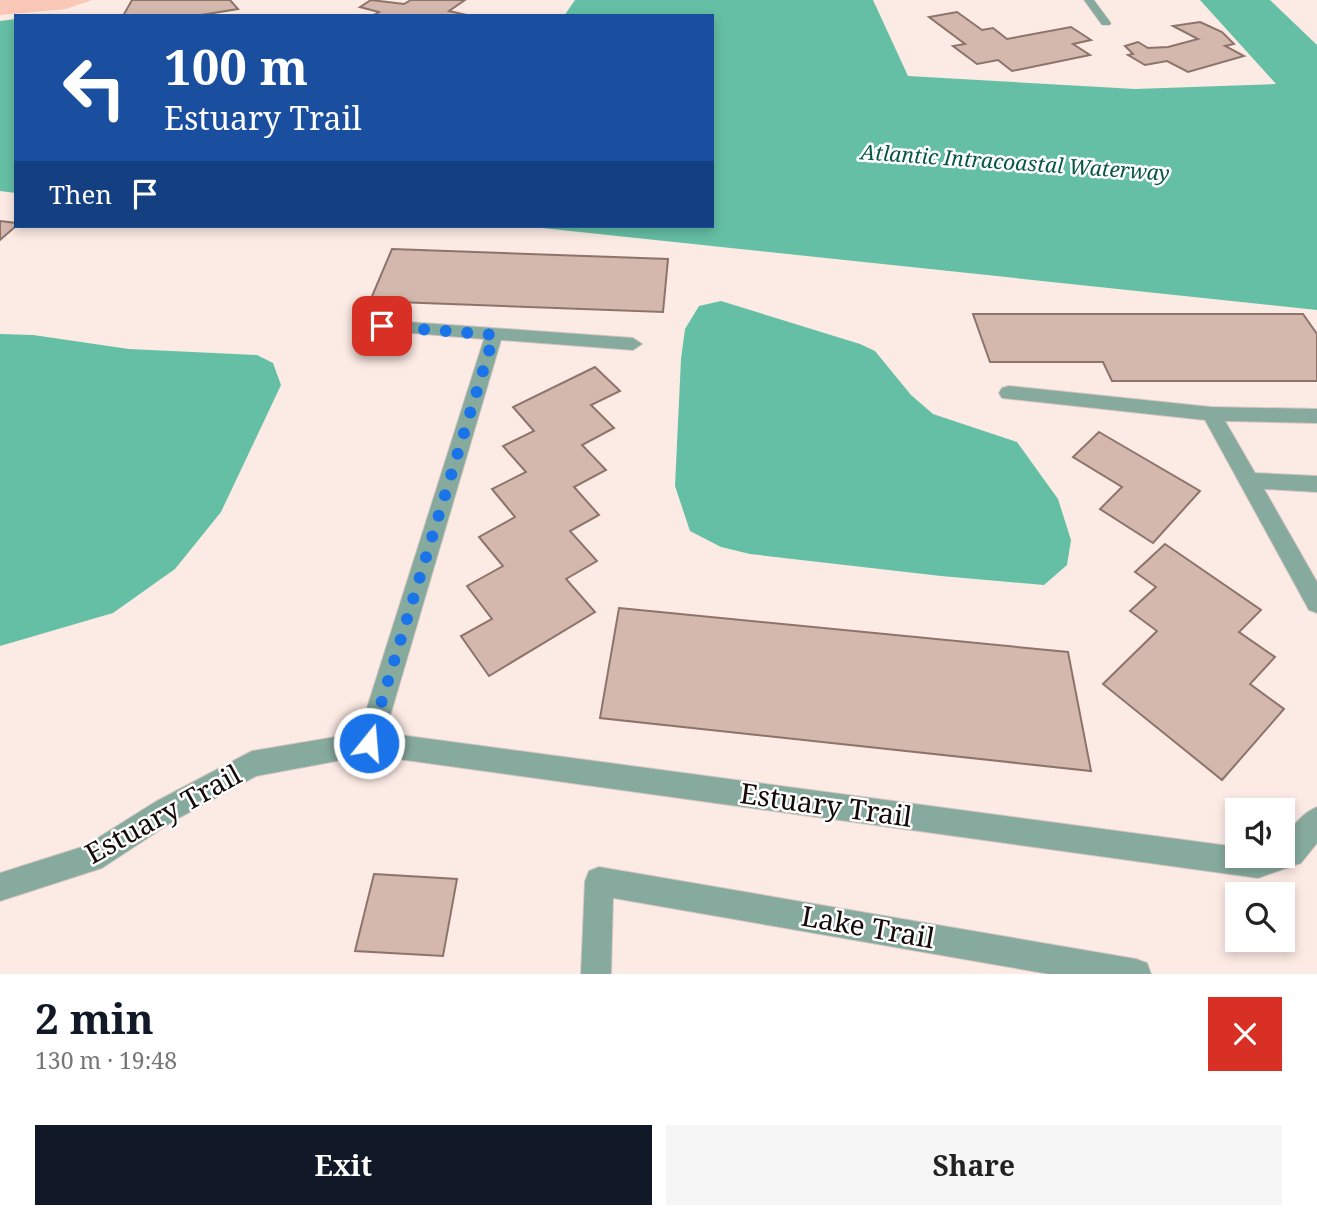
<!DOCTYPE html>
<html lang="en">
<head>
<meta charset="utf-8">
<style>
	body { margin:0; font-family:"Noto Serif",serif; background:#f6f6f6; color:#222; height:100vh; display:flex; flex-direction:column; font-size:26px; white-space:nowrap }
	* { box-sizing:border-box; margin:0 }
	p { font-size:23px; color:#767676 }
	.icon { flex:none; width:38px; height:38px; fill:none; stroke:currentColor; stroke-width:2; stroke-linecap:round; stroke-linejoin:round }
	.map { position:relative; height:974px; overflow:hidden }
	.details { display:flex; flex-direction:column; background:#fff; flex:1 }
	.details>* { flex:none }
	.guide { position:absolute; left:14px; top:14px; width:700px; height:214px; border-radius:0px; box-shadow:0 4px 10px #0003; background:#1a4fa0; color:#fff; overflow:hidden }
	.fabs { position:absolute; left:1225px; top:798px; display:grid; gap:14px }
	.fabs a { display:grid; place-items:center; width:70px; height:70px; border-radius:0px; background:#fff; box-shadow:0 4px 10px #0003; font-size:35px }
	.pin { position:absolute; display:grid; place-items:center; width:60px; height:60px; color:#fff; margin:-30px; border-radius:14px; box-shadow:0 4px 10px #0006 }
	.me { position:absolute; width:77px; margin:-38px; rotate:17deg; stroke-linejoin:round; filter:drop-shadow(0 0 5px #0008) }
	.turn { display:flex; align-items:center; gap:24px; height:147px; padding:0 35px; font-size:32px }
	.turn .icon { width:91px; height:91px; stroke-width:2.5 }
	.turn b { display:block; font-size:49px; line-height:60px }
	.then { display:flex; align-items:center; height:66px; padding:0 35px; background:#0003; gap:14px; font-size:26px }
	.round { display:grid; place-items:center; flex:none; width:74px; height:74px; border-radius:0px; background:#f6f6f6 }
	.head { display:flex; align-items:center; justify-content:space-between; height:119px; padding:0 35px }
	h1 { font-size:42px; font-weight:700; line-height:52px; color:#111827 }
	.action { display:flex; gap:14px; margin-top:auto; padding:14px 35px }
	.action a { flex:1; height:80px; border-radius:0px; background:#111827; color:#fff; font-size:28px; font-weight:700; line-height:80px; text-align:center }
	.action a+a { background:#f6f6f6; color:#222 }
	.map>svg:first-child { display:block }
	.green { fill:#fac8b6 }
	.water { fill:#65bfa4 }
	.building { fill:#d4b8ae; stroke:#8d746b; stroke-width:2 }
	.lines { fill:none; stroke-linecap:round; stroke-linejoin:round }
	.service-casing { stroke:#d7c6c1; stroke-width:1 }
	.minor-casing { stroke:#d7c6c1; stroke-width:2 }
	.service { fill:#86aa9e; fill-rule:evenodd }
	.minor { fill:#86aa9e; fill-rule:evenodd }
	.route { stroke:#1a73e8; stroke-width:12; stroke-dasharray:0 21.6 }
	.labels { text-anchor:middle; stroke-width:5; stroke-linejoin:round; paint-order:stroke }
	.far-water-label { font-size:21px; font-style:italic; fill:#085644; stroke:#fff }
	.near-street-label { font-size:28px; fill:#140b08; stroke:#fff }
</style>
</head>
<body>
<div class="map">
<svg width="1317" height="974" viewBox="0 0 1317 974">
	<rect width="100%" height="100%" fill="#fceae4"/>
	<path class="green" d="M0,0H92L66,9L0,15Z"/>
	<path class="water" d="M575,0H873L908,76L1135,89L1276,84L1200,0H1270L1317,45V310L523,226H712V16H564Z
		M16,19V193L0,191V21Z
		M721,301L860,344L875,351L911,395L933,414L1017,442L1058,499L1071,540L1067,565L1044,585L941,576L750,554L721,547L690,531L675,486L681,359L685,329L699,306Z
		M0,334L33,335L129,349L257,355L273,363L281,385L221,512L175,569L113,613L0,646Z"/>
	<path class="building" d="M132,0H230L238,9L195,16H123Z
		M371,0L404,4L411,0H465L449,11L471,16H372L379,12L360,7Z
		M957,12L982,30L993,28L1007,39L1071,27L1091,40L1073,44L1090,55L1012,71L998,60L977,64L953,46L965,44L929,17Z
		M1200,22L1222,32L1234,44L1225,46L1244,56L1188,72L1167,61L1145,65L1128,55L1133,54L1125,46L1138,42L1148,48L1168,47L1198,39L1173,26Z
		M0,221L16,223V226L0,240Z
		M392,249L668,259L663,312L370,301Z
		M973,314H1303L1317,334V381H1112L1103,362H990Z
		M595,367L620,391L591,405L614,428L582,445L606,470L574,487L599,515L570,531L597,561L566,579L595,612L489,676L461,636L492,619L467,586L503,566L479,537L515,517L492,489L526,472L503,446L534,431L513,407Z
		M1099,432L1200,491L1153,543L1100,509L1122,487L1073,457Z
		M1165,544L1261,610L1239,632L1275,657L1250,684L1284,709L1222,780L1103,684L1157,631L1130,611L1156,587L1135,572Z
		M619,608L1068,652L1091,771L600,718Z
		M374,874L457,879L443,956L355,951Z"/>
	<g class="lines">
		<defs>
			<path id="service" d="M1084,0H1094L1111,23L1110,25H1102Z"/>
			<path id="minor" d="M381,320L633,338L642,344L633,350L501,340L385,733L1237,847V856H1283C1283,836 1298,815 1317,807V843L1301,863L1258,878L369,755L256,776L175,820L102,868L0,901V873L85,846L155,802L252,751L359,733L484,339L375,330L372,326L375,322Z
				M1009,386L1211,407L1317,409V423L1225,421L1255,473L1317,476V492L1264,489L1317,582V613L1309,610L1205,420L1002,398L999,393L1002,388Z
				M599,867L1136,959L1147,963L1151,974H1049L613,898L611,974H581L585,881L589,871Z"/>
		</defs>
		<use href="#service" class="service-casing"/>
		<use href="#minor" class="minor-casing"/>
		<use href="#service" class="service"/>
		<use href="#minor" class="minor"/>
	</g>
	<g class="lines">
		<path class="route" d="M369,743L494,335L382,326"/>
	</g>
	<g class="labels">
		<g class="far-water-label">
			<text transform="translate(1015 163) rotate(4)" y="7">Atlantic Intracoastal Waterway</text>
		</g>
		<g class="near-street-label">
			<text transform="translate(826 805) rotate(8)" y="10">Estuary Trail</text>
			<text transform="translate(163 814) rotate(-29)" y="10">Estuary Trail</text>
			<text transform="translate(868 927) rotate(10)" y="10">Lake Trail</text>
		</g>
	</g>
</svg>
<div class="fabs">
<a><svg class="icon" aria-label="sound" viewBox="0 0 24 24"><path d="M4 9h4l5-4v14l-5-4H4zM17 9q2 3 0 6"/></svg></a>
<a><svg class="icon" aria-label="search" viewBox="0 0 24 24"><circle cx="10" cy="10" r="6"/><path d="M15 15l6 6"/></svg></a>
</div>
<div class="pin" style="left:382px;top:326px;background:#d93025"><svg class="icon" aria-label="arrive" viewBox="0 0 24 24"><path d="M6 21V4h12l-3 4 3 4H6"/></svg></div>
<svg class="me" style="left:369px;top:743px" viewBox="-20 -20 40 40"><circle r="17" fill="#1a73e8" stroke="#fff" stroke-width="3"/><path d="M0-11L8 9 0 5-8 9z" fill="#fff"/></svg>
<div class="guide">
<div class="turn"><svg class="icon" aria-label="left" viewBox="0 0 24 24"><path d="M17 20v-9H6M10 6l-5 5 5 5"/></svg><div><b>100 m</b>Estuary Trail</div></div>
<div class="then">Then<svg class="icon" aria-label="arrive" viewBox="0 0 24 24"><path d="M6 21V4h12l-3 4 3 4H6"/></svg></div>
</div>
</div>
<section class="details">
<div class="head"><div><h1>2 min</h1><p>130 m · 19:48</p></div><a class="round" style="background:#d93025;color:#fff"><svg class="icon" aria-label="close" viewBox="0 0 24 24"><path d="M6 6l12 12M18 6L6 18"/></svg></a></div>
<div class="action"><a>Exit</a><a>Share</a></div>
</section>
</body>
</html>
